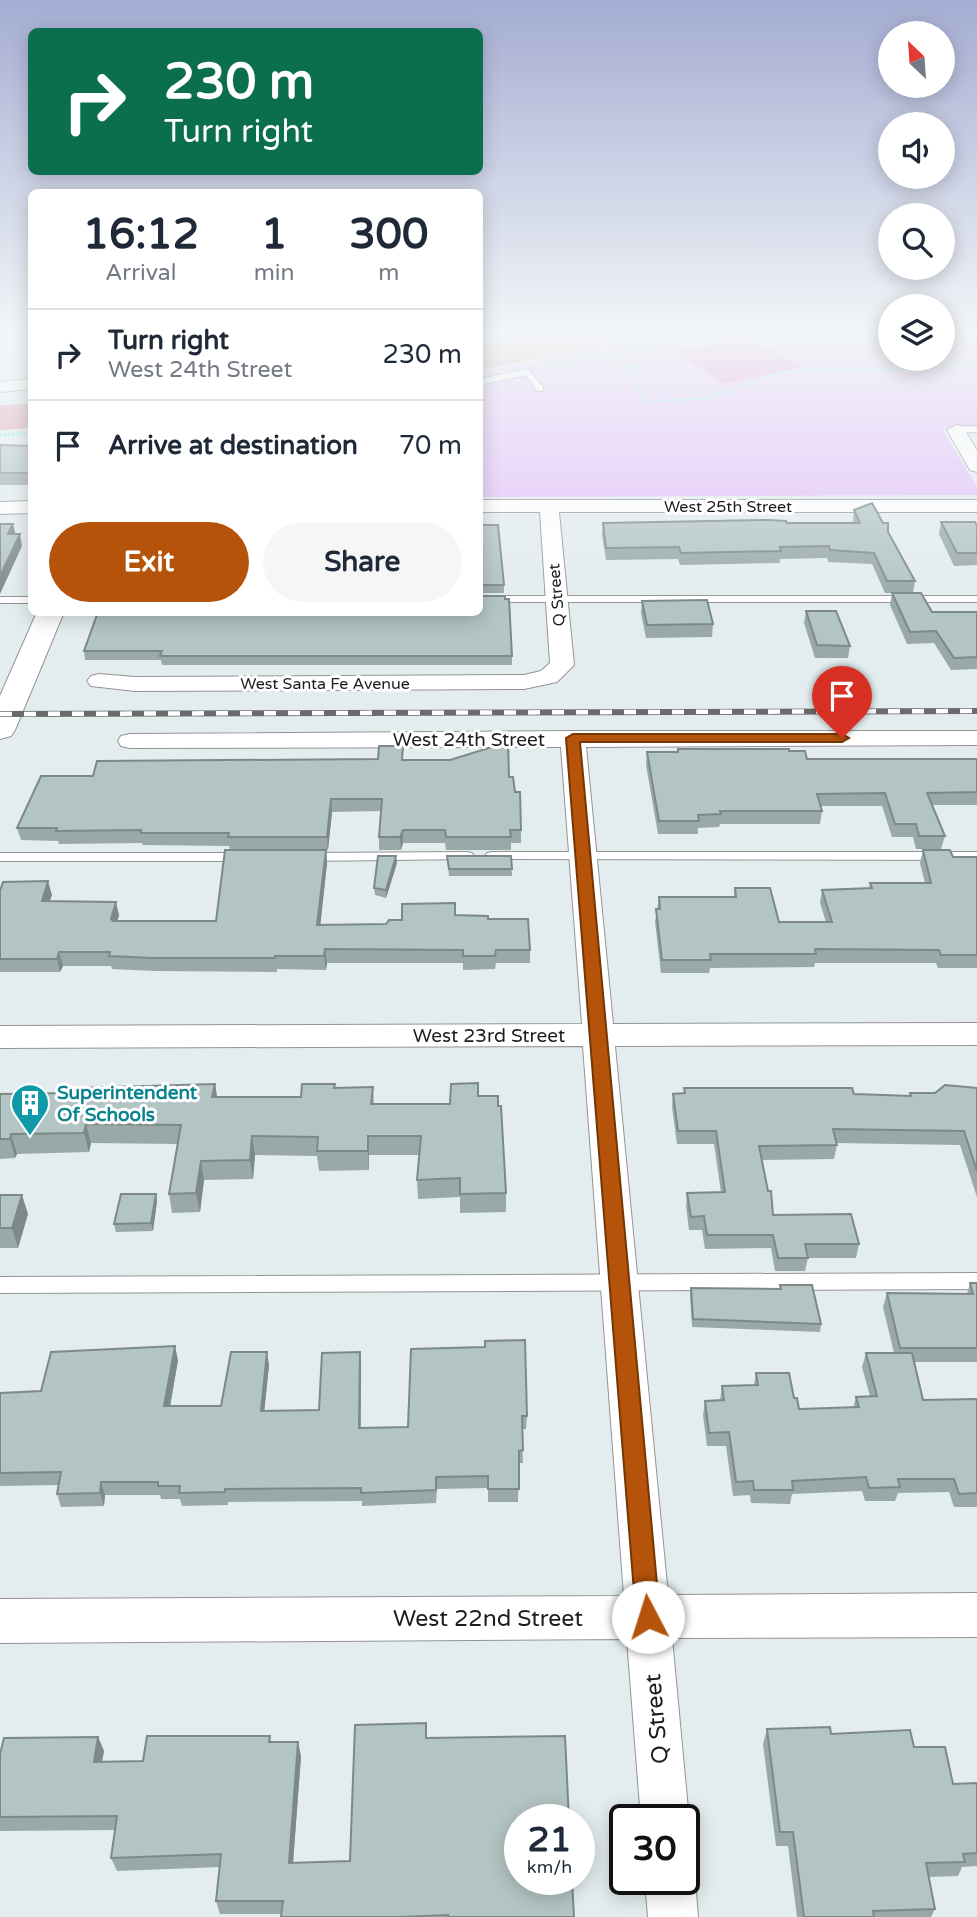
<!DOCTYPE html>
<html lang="en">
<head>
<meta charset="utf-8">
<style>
	body { margin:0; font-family:"Varela Round",sans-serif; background:#f6f6f7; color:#1f2937; height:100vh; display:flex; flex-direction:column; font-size:26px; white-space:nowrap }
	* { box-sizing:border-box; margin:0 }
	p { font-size:23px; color:#747a83 }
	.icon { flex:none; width:38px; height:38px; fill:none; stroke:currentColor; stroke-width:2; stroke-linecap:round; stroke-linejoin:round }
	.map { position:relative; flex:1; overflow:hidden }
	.drawer { position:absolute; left:28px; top:189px; width:455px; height:427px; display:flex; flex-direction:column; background:#fff; border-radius:10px; box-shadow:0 4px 18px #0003 }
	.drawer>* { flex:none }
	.top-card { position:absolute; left:28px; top:28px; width:455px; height:147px; border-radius:10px; box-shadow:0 4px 18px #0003; background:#0b6e4f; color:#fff; overflow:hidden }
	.needle { width:46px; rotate:335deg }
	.buttons { position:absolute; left:878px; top:21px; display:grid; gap:14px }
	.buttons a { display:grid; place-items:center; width:77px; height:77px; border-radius:50%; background:#fff; box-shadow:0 4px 18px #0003; font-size:35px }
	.speed { position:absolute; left:504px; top:1804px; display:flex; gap:14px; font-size:35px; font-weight:700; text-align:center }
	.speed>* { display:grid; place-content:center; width:91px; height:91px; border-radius:50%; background:#fff; box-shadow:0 4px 18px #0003; line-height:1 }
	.speed small { font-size:18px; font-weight:400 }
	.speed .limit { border:4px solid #111; border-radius:10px; background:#fff; color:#111 }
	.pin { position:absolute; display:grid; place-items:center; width:60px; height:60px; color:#fff; margin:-72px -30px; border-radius:50% 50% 50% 0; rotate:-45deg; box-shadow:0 0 7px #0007 }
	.pin .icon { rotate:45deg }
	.me { position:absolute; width:77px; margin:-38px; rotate:355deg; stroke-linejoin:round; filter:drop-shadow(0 0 5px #0008) }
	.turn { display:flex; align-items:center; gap:24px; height:147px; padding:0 21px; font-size:32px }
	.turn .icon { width:91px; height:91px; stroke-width:2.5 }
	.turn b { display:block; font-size:49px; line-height:60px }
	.eta { display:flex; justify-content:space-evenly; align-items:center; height:119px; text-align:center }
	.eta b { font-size:42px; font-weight:800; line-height:49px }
	.action { display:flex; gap:14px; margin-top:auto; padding:14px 21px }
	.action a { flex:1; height:80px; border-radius:42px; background:#b45309; color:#fff; font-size:28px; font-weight:800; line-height:80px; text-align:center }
	.action a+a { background:#f6f6f7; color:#1f2937 }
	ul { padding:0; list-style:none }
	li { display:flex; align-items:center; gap:21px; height:91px; padding:0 21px; border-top:2px solid #e0e1e3 }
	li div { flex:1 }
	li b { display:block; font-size:26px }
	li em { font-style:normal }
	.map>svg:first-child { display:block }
	.park { fill:#e4befb }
	.pitch { fill:#e27dd2 }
	.water { fill:#dfa1b0 }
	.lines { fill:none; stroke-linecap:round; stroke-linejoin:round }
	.service-casing { stroke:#949494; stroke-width:2 }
	.minor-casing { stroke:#949494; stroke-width:2 }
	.tertiary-casing { stroke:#949494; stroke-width:2 }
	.path { stroke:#64ffc8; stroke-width:2.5; stroke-dasharray:2 2; stroke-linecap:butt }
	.service { fill:#fff; fill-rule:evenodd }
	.minor { fill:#fff; fill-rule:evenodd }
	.tertiary { fill:#fff; fill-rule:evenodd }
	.rail-casing { stroke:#6b6b6b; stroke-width:6 }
	.rail { stroke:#fff; stroke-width:4.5; stroke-dasharray:12; stroke-linecap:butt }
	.wall { fill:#99a9a8 }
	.shaded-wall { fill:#7d8988 }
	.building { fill:#b2c4c3; stroke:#7d8988; stroke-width:2 }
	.route { fill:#b45309; stroke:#753606; stroke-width:2 }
	.labels { text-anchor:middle; stroke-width:6; stroke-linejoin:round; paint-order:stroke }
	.far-street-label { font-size:16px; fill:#1d1d1d; stroke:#fff }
	.street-label { font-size:19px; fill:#1d1d1d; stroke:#fff }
	.culture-label { font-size:19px; font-weight:bold; fill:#0d838f; stroke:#fff; text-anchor:start }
	.near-street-label { font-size:23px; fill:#1d1d1d; stroke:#fff }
</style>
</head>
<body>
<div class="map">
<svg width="977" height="1917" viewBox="0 0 977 1917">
	<rect width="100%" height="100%" fill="#e3ecef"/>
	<path class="park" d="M657,335H891V359H943V335H977V428L942,429L977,487V495L480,497V373Z"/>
	<path class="pitch" d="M748,338L803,367L724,384L674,351Z"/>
	<path class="water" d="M515,335H648L480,371V343Z
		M31,404V428L0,430V405Z"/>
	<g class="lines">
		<defs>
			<path id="service" d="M528,369L543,387V391H537L526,375L480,385V379Z
				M977,426V432L956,433L951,430L956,427Z
				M480,596H977V602H480Z
				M0,597H32V603H0Z
				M467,852L472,853L474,856L472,859L307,861L300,857L307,853Z
				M492,852H977V860L487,859L485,856L487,853Z
				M0,853H246L253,857L246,861H0Z
				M977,1273V1289L0,1293V1277Z"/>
			<path id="minor" d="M32,379V389L0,392V382Z
				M956,425L962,426L977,450V472L970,470L947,430Z
				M480,500H977V512H559L574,665L557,682L524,689L135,691L91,686L87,681L91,676L99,674L135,677L524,675L541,671L550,663L540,512H480Z
				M32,501V513L0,514V502Z
				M573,731H977V745L586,747L613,1024L977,1023V1045L615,1046L668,1595L977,1593V1637L672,1638L689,1820L684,1832V1820H641L627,1639L0,1643V1599L624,1596L583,1046L0,1048V1026L582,1024L561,747L130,748L121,746L118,741L121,736L130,734Z
				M684,1861L688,1862L695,1880L698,1917H648L645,1880H684Z"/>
			<path id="tertiary" d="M37,612H64L15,730L11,736L0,739V696Z"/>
		</defs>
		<use href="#service" class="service-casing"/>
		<use href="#minor" class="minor-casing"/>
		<use href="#tertiary" class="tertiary-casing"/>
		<path class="path" d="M634,366L636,371L631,374L618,367Z
			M546,368L699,335
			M631,374L645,402L708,398L780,372L834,369L916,370L977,362
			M0,435L32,433"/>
		<use href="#service" class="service"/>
		<use href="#minor" class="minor"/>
		<use href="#tertiary" class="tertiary"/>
		<defs>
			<path id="rail" d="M0,714L977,711"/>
		</defs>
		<use href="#rail" class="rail-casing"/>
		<use href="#rail" class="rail"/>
	</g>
	<path class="wall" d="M0,445L32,446V485H0Z
		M854,510L888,532L915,581L913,593L932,612H977V669L951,670L934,643L907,644L890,605L892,593H885L872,564L828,562L827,558L780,559V563L680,565L678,559L606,560L602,535L603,523H853Z
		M941,522L977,526V565L954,566L939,534Z
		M480,525L504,585V593H480V595Z
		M642,601L713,624L712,637L646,638L641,613Z
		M806,611L850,646L848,658H815L804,623Z
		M98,612L512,656V665H162L161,660H85L84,651Z
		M678,749L789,751L807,759H977V805H932L945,836L941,849H916L913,837H892L882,806H821L822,811L820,824H720L719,827L698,828V834H658L646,765L647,752H677Z
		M403,760L509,777L515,792L521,830V843H511V850H446L445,843H403L401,850H379V837L381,811L332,812L328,850H230L229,846L143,845L142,843L59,844L58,841L21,840L17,828L93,776Z
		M326,850L327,863L320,925L386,924L402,920L455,915L488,919L530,950V963H496L495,969L463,970V963H327L326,970L277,969V972L155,971L112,969L111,966H63L60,972H0V891L52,895L49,901L119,915L117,921H216Z
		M923,850L953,857H977V968H938L936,963H815L814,967L710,968L709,973H661L655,922L659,897H734L735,888L779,922H826L820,903L822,890L869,888L870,883H925L920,863Z
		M447,856H511L512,876H449Z
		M397,863L386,898L375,895L374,888Z
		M215,1084L217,1097H301L335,1084V1088L373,1087L374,1104H450L478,1096L498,1106L506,1193V1212L460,1213V1197L418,1199L417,1180L419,1155H369V1170L319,1171L317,1156L255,1155L253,1179L204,1180L200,1212L172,1213L169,1194L178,1144L91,1143L89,1152L17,1154L15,1158L0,1159V1094L67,1093Z
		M684,1088L910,1096V1093H935L977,1088V1197L960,1145L836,1143L837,1145L834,1159L762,1160L773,1215L859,1244L856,1258H808L805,1271H775L771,1248L705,1249L702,1230H689L686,1206L687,1193L721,1192L714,1144H677L672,1107L673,1094H684Z
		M156,1194L157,1201L153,1231L116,1232L114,1224Z
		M0,1195L28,1214L18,1248H0Z
		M970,1283H977V1362H914L923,1400L977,1399V1507H954L949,1492L898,1493L895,1501H865L862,1491L792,1494L790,1504L751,1503L750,1495L733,1496L726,1446H707L703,1415L705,1401L720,1400L722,1386L754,1385L756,1373L794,1398L799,1409L853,1408L856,1397L870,1396L862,1367L866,1353H894L883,1307L887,1293L967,1294Z
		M780,1285L821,1324L820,1332L692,1327L690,1295L691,1288L779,1289Z
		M178,1360L170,1406H221L269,1365L264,1411L319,1410L361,1365V1428L408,1427L527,1416L526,1429H522L523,1463H519L518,1502H488V1488L437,1489L436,1503L362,1506V1501L228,1502V1505L182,1506L180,1499H161L160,1495H105L104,1506L61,1507L57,1494L58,1485L0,1486V1393L41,1391Z
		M767,1729L831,1734L914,1747L953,1784L977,1783V1866L962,1867L958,1876L929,1877L935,1909L931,1917H797L788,1846H776L763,1744Z
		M270,1736L271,1742L301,1756L293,1863L350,1861L427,1738L574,1917H281L282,1914H220L216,1901L220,1867L117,1871L111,1858L115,1830L0,1831V1754L98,1737L104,1751L102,1762L143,1761Z"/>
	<path class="shaded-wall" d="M13,524L16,536L8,534Z
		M20,534L22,546L0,594V576Z
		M331,799L332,812L328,850L327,837Z
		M403,830V843L401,850L400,837Z
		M326,850L327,863L319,938L317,925Z
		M396,856L397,863L386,898V890Z
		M48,881L52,895L45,914L42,901Z
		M116,902L119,915L114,933L111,919Z
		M325,949L327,963L326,970L324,956Z
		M59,952L63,966L60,972L57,959Z
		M215,1084L218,1103L212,1097Z
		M86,1124L91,1143L89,1152L84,1133Z
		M11,1134L17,1154L15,1158L10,1139Z
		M252,1136L255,1155L253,1179L250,1160Z
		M368,1136L369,1155V1170L368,1151Z
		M201,1161L204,1180L200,1212L196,1193Z
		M156,1194L157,1201L153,1231L151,1223Z
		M22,1195L28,1214L18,1248L12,1228Z
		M175,1346L178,1360L168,1418L164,1406Z
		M267,1352L269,1365L263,1424L261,1411Z
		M360,1352L361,1365L360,1441L359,1428Z
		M101,1482L105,1495L104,1506L100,1493Z
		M98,1737L104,1751L99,1776L94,1762Z
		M298,1742L301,1756L292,1876L289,1863Z"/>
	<path class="building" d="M0,445L32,446V473H0Z
		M872,503L883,523H888V532L915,581H887L874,553L830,550L829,546L780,547L781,551L681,553L679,547L606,548L603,523L768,520L786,521L787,523H860L854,510Z
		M941,522H975L977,526V553H957Z
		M0,524H13L8,534H20L0,576Z
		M480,525H498L504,585H480V586Z
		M892,593H921L932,612H977V657L954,658L936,631L910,632Z
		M480,596H505V599H509L512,656H160L162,651H84L98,612H480Z
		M707,600L713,624L647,625L642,601Z
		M806,611H836L850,646L817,645Z
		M508,742L509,777H513L515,792H520L521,830H510L511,837H446L445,830H403L400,837H379L382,799H331L327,837H228L229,833H141V830L56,831L57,828H17L41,776H93L97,761L378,759L379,746H403L402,760H450Z
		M678,749H789V751H805L807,759H977V792L927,793L945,836H919L916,824H895L885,793L817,794L822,811H720L721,814L698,815L699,821H659L647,752H678Z
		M225,850H326L317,925L386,924L389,920H402V904L455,903V915L488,916V919H528L530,950H496L495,956H463V950L325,949L324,956H275V958H153L109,956L110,952H59L57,959H0V891L3,882L48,881L42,901L116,902L111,919L113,921H216Z
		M923,850H950L953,857H977V955H941L939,950L815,949L816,954H710L711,960H662L656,909H660L659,897H736L735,888H770L779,922H832L822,890L872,888L870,883H931Z
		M378,856H396L386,890L374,888Z
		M447,856H511L512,869H449Z
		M478,1083V1096H498V1106H501L506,1193L460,1194V1178L417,1180L421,1136H368V1151H317L318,1137L252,1136L250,1160L201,1161L196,1193L169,1194L181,1125L86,1124L84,1133L11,1134L10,1139H0V1094L67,1093L74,1091L75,1088L215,1084L212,1097H301L302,1084H335L334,1088L373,1087L371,1104H450L451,1084Z
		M945,1085L977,1088V1171L964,1131L833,1129L837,1145L759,1146L768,1191H771L773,1215L851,1214L859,1244H805L808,1258H778L773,1235H707L704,1216L691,1217L687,1193L725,1192L716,1131H678L673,1094L685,1093L684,1088H852L854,1094L911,1096L910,1093H935Z
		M121,1194H156L151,1223L114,1224Z
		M0,1195H22L12,1228H0Z
		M970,1283H977V1348H900L887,1293L973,1294Z
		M780,1285H812L821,1324L693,1319L691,1288L781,1289Z
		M525,1340L527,1416H522L523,1450L519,1451V1489H488V1476L436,1477V1490L361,1493V1488L225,1489V1492L179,1493L180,1486H158V1482H101L100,1493L57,1494L61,1472L0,1473V1393L41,1391L51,1352L175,1346L164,1406H221L231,1352H267L261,1411L319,1410L322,1353L360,1352L359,1428L408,1427L411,1349L485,1347V1341Z
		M866,1353H912L923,1400L977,1399V1493L959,1494L954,1479H898L900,1487L869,1488L866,1477L792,1481L793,1490H754L753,1481L736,1482L729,1432L709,1433L705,1401L724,1400L722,1386L758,1385L756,1373H789L794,1398H797L799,1409L859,1407L856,1397L877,1396Z
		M426,1723V1738L565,1736L569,1820H520V1880H572L574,1917H448V1915L400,1917H281L283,1901H216L221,1854L111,1858L117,1816L0,1817V1754L4,1738L98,1737L94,1762L143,1761L147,1736H270L269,1742H298L289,1863L350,1861L355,1725Z
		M830,1727L831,1734L910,1730L914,1747H945L953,1784L977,1783V1853L963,1854L965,1862L926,1863L935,1909L873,1911L874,1917H804L793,1832H780L767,1729Z"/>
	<linearGradient id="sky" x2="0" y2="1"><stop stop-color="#a4acd2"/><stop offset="0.55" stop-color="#f2f6f8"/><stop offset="1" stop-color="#f2f6f8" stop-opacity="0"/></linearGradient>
	<rect width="977" height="604" fill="url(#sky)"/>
	<path class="route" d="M573,734H842L849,738L842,742H580L660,1617L656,1625L648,1628L639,1625L636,1617L566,738Z"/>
	<defs>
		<symbol id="building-pin" viewBox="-11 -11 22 30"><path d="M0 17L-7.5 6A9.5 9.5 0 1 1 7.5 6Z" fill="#0f9aa8" stroke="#fff"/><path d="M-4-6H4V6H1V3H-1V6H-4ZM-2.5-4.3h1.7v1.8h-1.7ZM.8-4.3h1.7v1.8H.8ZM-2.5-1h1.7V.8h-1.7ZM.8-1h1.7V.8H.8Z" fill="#fff"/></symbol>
	</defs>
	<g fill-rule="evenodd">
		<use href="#building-pin" x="8" y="1081" width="44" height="60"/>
	</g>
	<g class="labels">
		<g class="far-street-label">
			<text x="728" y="512">West 25th Street</text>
			<text transform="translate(556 595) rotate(-95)" y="6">Q Street</text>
			<text x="325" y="689">West Santa Fe Avenue</text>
		</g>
		<g class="street-label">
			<text x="469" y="746">West 24th Street</text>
			<text x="489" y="1042">West 23rd Street</text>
		</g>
		<g class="culture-label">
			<text x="57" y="1099">Superintendent<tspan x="57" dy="22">Of Schools</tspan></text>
		</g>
		<g class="near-street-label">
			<text x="488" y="1626">West 22nd Street</text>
			<text transform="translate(656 1719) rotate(-95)" y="8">Q Street</text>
		</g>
	</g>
</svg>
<div class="buttons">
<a><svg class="needle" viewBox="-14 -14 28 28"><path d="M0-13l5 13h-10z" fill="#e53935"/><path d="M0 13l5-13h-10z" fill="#747a83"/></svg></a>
<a><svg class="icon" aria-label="sound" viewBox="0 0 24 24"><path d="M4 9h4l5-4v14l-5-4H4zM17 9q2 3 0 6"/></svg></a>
<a><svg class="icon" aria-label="search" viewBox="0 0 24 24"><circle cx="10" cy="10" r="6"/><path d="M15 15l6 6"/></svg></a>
<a><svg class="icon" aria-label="layers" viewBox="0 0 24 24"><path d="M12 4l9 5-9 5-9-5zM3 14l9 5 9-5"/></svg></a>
</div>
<div class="speed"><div>21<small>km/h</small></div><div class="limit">30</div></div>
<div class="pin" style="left:842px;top:738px;background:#d93025"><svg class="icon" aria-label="arrive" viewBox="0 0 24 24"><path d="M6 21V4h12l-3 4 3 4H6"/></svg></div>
<svg class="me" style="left:648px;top:1617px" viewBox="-20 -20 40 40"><circle r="19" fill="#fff"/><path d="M0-13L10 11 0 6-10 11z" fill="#b45309"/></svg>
<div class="top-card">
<div class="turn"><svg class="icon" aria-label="right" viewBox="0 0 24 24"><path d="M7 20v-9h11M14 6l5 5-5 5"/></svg><div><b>230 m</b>Turn right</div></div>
</div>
<section class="drawer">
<div class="eta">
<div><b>16:12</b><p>Arrival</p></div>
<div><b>1</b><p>min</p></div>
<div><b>300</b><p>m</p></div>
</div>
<ul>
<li><svg class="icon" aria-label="right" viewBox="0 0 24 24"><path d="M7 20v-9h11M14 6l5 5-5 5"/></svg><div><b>Turn right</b><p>West 24th Street</p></div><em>230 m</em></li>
<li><svg class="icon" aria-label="arrive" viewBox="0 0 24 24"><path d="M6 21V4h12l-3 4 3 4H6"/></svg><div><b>Arrive at destination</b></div><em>70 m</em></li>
</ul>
<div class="action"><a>Exit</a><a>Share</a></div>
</section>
</div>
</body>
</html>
